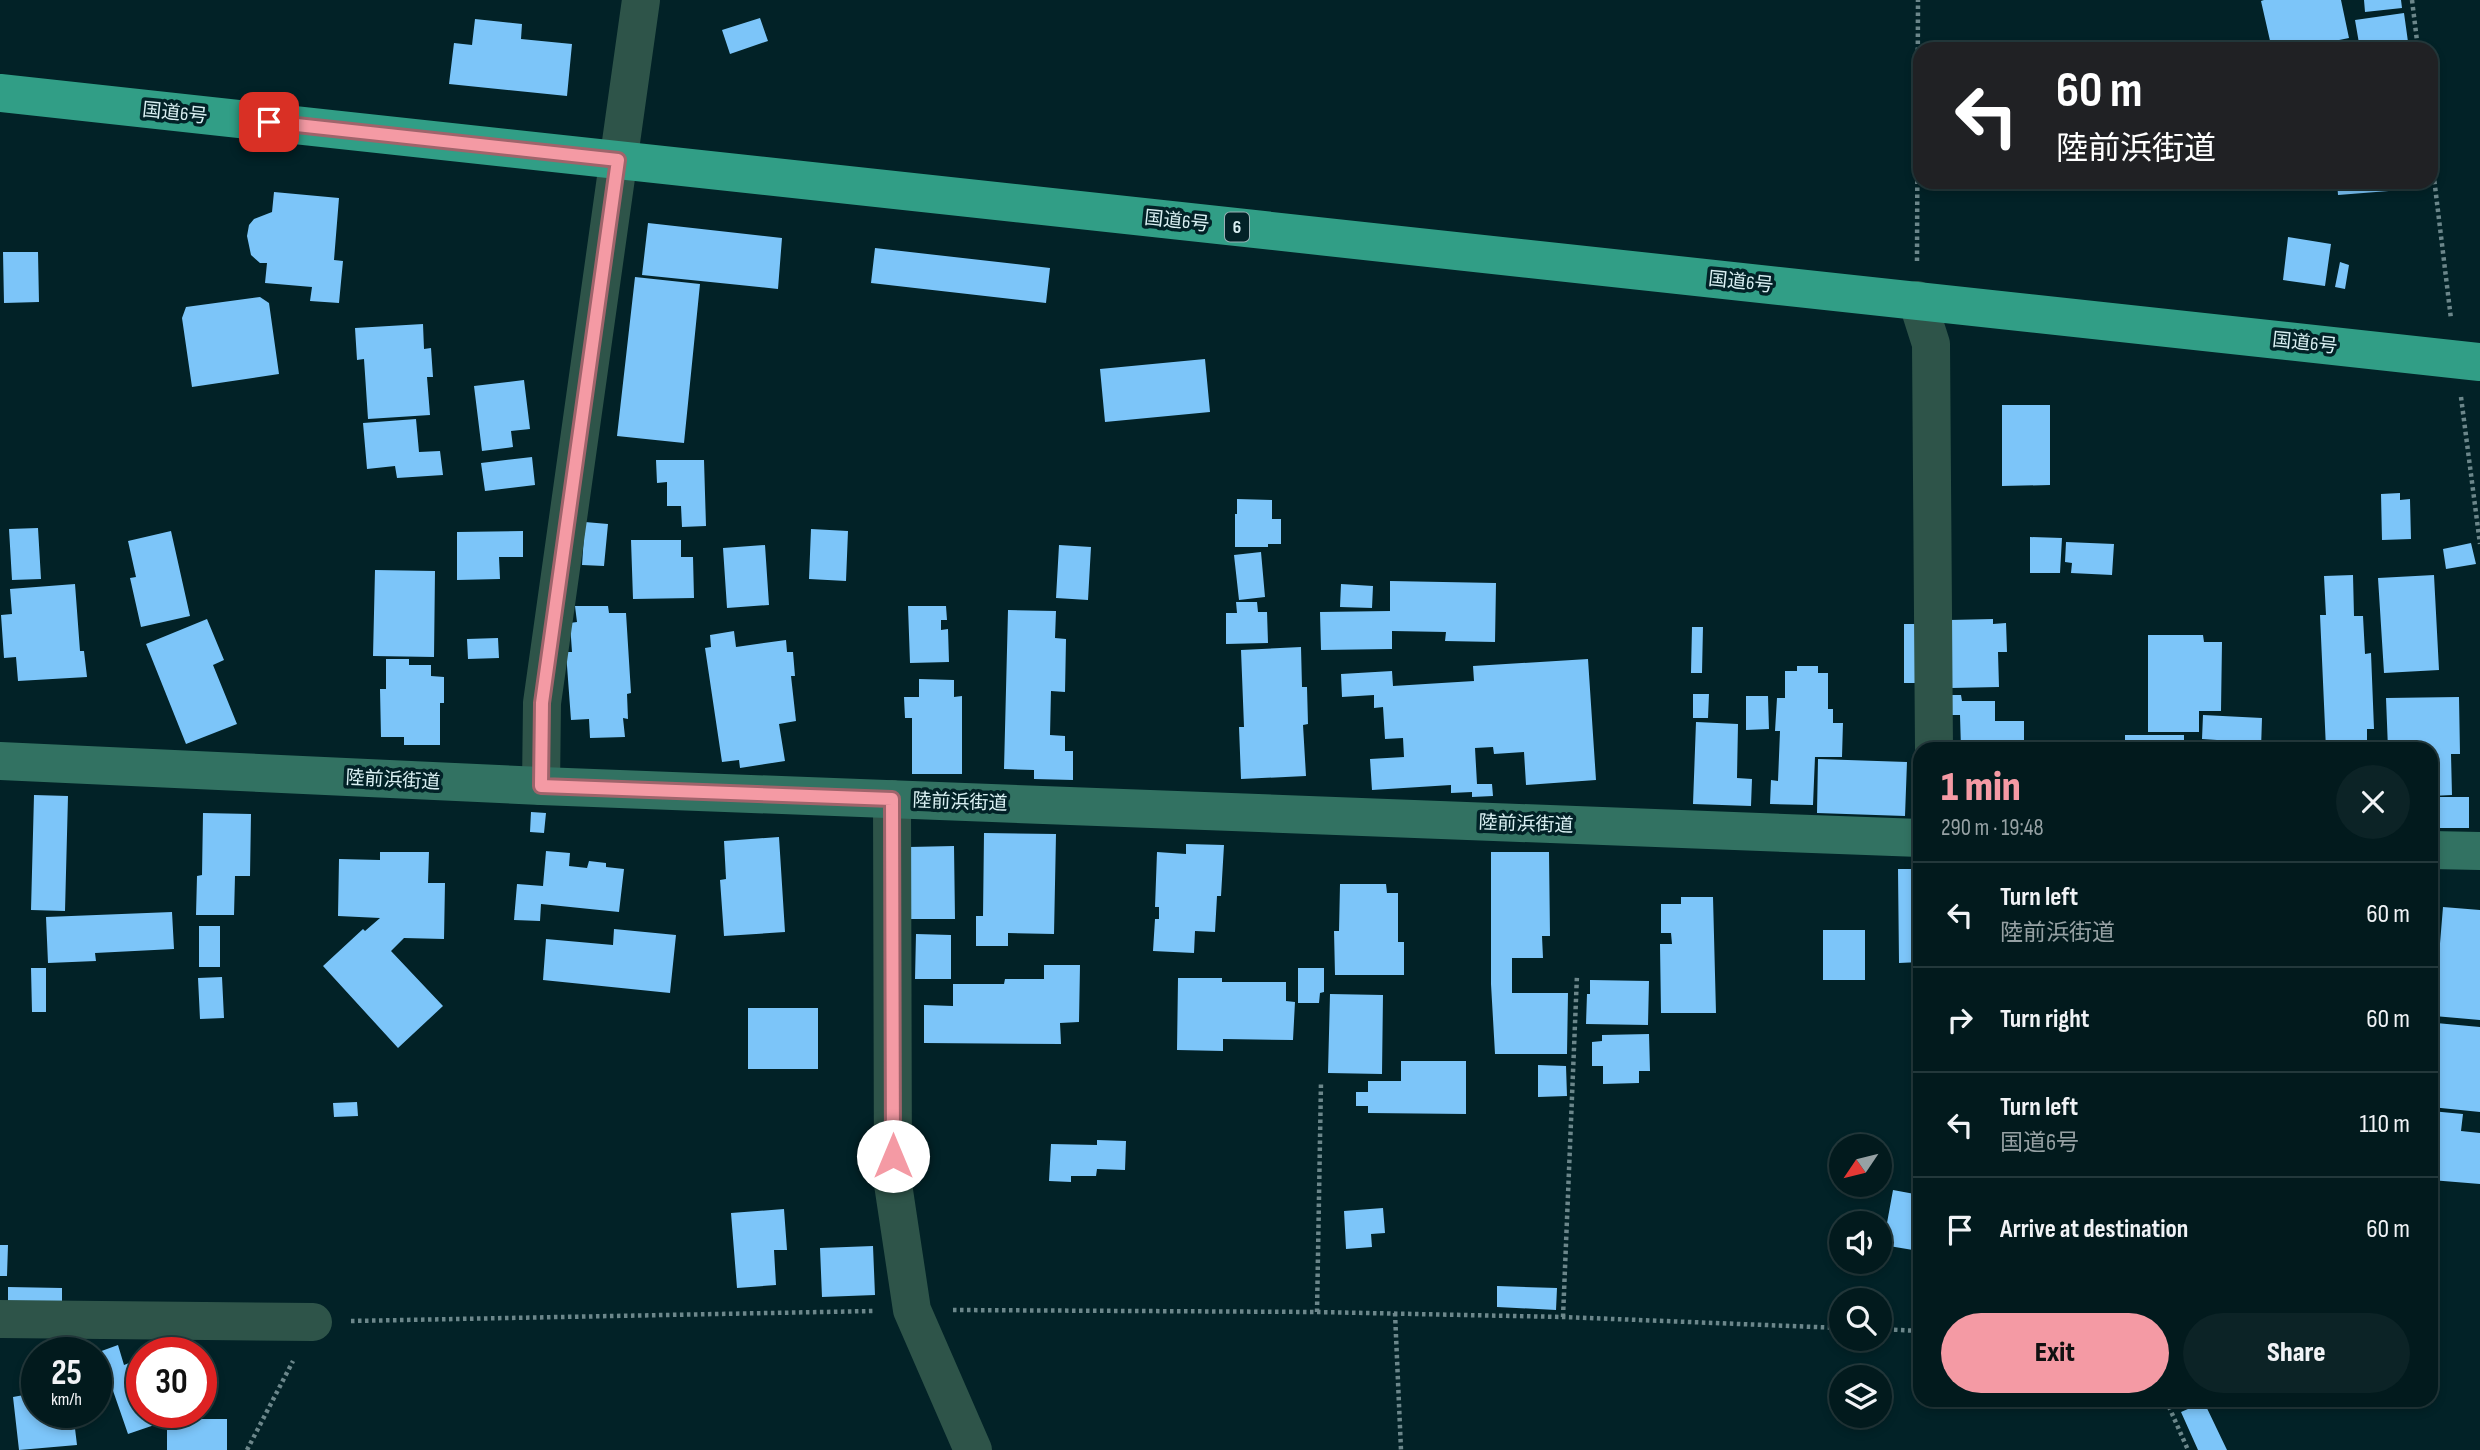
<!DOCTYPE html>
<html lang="en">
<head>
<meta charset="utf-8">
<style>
	body { margin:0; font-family:"Sofia Sans Condensed","Noto Sans JP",sans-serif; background:#0c2326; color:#f1f3f6; height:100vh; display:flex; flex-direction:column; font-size:26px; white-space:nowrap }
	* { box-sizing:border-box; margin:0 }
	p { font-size:23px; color:#96a1a4 }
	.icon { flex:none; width:38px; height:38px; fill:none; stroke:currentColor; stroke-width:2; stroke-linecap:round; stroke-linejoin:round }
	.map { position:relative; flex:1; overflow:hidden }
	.drawer { position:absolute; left:1913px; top:742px; width:525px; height:665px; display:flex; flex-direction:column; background:#021a1d; border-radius:21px; box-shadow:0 4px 10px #0003,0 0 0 2px #23383b }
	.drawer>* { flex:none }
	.hud { position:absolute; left:1913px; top:42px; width:525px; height:147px; border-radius:21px; box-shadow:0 4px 10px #0003,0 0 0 2px #23383b; background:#202124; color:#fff; overflow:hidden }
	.needle { width:46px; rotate:235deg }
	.controls { position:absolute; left:1829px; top:1134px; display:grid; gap:14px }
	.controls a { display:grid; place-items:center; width:63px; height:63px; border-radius:50%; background:#021a1d; box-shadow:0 4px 10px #0003,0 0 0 2px #23383b; font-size:35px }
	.speed { position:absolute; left:21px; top:1337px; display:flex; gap:14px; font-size:35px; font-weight:700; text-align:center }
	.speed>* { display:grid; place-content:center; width:91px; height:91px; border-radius:50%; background:#021a1d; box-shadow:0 4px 10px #0003,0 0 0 2px #23383b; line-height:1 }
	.speed small { font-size:18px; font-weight:400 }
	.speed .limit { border:10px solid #d22; background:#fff; color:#111 }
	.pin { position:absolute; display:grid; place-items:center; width:60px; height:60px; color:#fff; margin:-30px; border-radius:14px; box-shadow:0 4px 10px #0006 }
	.me { position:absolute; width:77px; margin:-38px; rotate:0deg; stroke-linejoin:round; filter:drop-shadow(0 0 5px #0008) }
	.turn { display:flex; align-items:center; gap:24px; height:147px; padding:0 28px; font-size:32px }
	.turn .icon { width:91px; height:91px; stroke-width:2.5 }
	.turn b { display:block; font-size:49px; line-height:60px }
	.round { display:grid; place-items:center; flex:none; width:74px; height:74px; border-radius:37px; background:#0c2326 }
	.overview { display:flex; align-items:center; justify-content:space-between; height:119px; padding:0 28px }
	h1 { font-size:42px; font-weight:800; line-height:52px; color:#f49aa4 }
	.action { display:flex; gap:14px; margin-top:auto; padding:14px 28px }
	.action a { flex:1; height:80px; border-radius:42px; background:#f49aa4; color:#111; font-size:28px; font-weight:800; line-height:80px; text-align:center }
	.action a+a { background:#0c2326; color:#f1f3f6 }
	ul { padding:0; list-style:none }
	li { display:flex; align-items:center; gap:21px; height:105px; padding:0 28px; border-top:2px solid #23383b }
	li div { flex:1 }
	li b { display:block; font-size:26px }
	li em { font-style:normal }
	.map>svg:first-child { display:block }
	.building { fill:#7cc5f9 }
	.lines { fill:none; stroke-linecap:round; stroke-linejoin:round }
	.path { stroke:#6c878b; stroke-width:4.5; stroke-dasharray:3.5 3.5; stroke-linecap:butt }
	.street { stroke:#2e5449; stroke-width:38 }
	.secondary { stroke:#327262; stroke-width:38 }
	.highway { stroke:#319e86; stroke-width:38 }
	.route-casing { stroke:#9f646b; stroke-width:18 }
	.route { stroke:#f49aa4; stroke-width:12 }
	.labels { text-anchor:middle; stroke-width:7; stroke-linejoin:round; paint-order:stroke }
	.shield { fill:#022227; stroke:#99b2b6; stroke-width:2 }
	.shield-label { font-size:18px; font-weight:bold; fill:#daf0f3 }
	.street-label { font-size:19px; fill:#daf0f3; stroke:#022227 }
</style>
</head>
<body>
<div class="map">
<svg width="2480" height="1450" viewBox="0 0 2480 1450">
	<rect width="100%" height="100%" fill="#022227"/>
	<path class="building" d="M2264,0H2341L2349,38L2295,49H2288L2286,42L2271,45L2261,1Z
		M2364,0H2401L2402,8L2365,12Z
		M2404,13L2409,49H2360L2355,20Z
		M760,18L768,41L730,54L722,30Z
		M475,19L522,24L521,39L572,44L567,96L449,84L454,43L472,45Z
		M2337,182H2413L2414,189L2338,195Z
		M274,192L339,198L334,260L343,261L339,303L310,301L312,287L265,283L267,263H260L251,255L247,236L249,225L254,219L272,212Z
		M648,223L782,238L778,289L642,275Z
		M2288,237L2331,244L2325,286L2283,280Z
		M875,248L1050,268L1046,303L871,283Z
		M3,252H38L39,302L4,303Z
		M2340,262L2349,265L2345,289L2335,287Z
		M635,277L700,284L684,443L617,436Z
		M260,297L269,303L279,374L192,387L182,318L186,307Z
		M423,324L424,349L431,348L433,377H427L430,415L368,419L364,359L357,360L355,328Z
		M1205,359L1210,412L1105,422L1100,369Z
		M524,380L530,429L511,431L513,447L482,451L474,386Z
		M2002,405H2050V485L2002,486Z
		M416,419L419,452L440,451L443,475L397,478L395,466L367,469L363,423Z
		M532,457L535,485L485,491L481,463Z
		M656,460H704L706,526L682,527L681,506H667V482L657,483Z
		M2400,493V500L2410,499L2411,539L2382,540L2381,494Z
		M1237,499L1272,500V519H1281V544H1268V547H1235V514H1237Z
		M585,522L608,524L604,566L582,565Z
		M38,528L41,579L12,580L9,529Z
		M811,529L848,531L846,581L809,579Z
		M171,531L190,616L141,627L130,578L136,577L128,541Z
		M523,531V557H499L500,579L457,580V532Z
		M2030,537L2062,538L2060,573H2030Z
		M631,540H681V557H693L694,598L633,599Z
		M2066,542L2114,544L2112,575L2071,573L2072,563L2065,562Z
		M2471,543L2476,564L2446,569L2443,549Z
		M765,545L769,605L727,608L723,548Z
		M1059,545L1091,547L1088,600L1056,598Z
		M1261,552L1265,597L1239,600L1234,555Z
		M375,570L435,571L434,657L373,656Z
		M2353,575L2354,616H2363L2365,654L2371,653L2374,729H2367V749H2326L2320,615H2326L2324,576Z
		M2434,575L2439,670L2384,673L2378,578Z
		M1390,581L1496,583L1495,642L1445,641L1446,632L1392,631V649L1321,650L1320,612L1390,611Z
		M75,584L80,651H84L87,677L18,681L16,657L4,658L1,615L12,614L10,589Z
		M1341,584L1373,586L1372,608L1340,607Z
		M1236,602H1257L1258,612H1267L1268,643L1226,644V613H1237Z
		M575,606H608L609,613H626L631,693L627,694L628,719L623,718L625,737L590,738L589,719L571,720L566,652H572L570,623L577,622Z
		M908,606H946L947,620H941V630L948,629L949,662L910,663Z
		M1008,610L1056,611L1055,638L1066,639L1065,692L1051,691L1050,735L1065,736V751H1073V780L1034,779V770L1004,769Z
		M207,619L224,660L213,665L237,724L186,744L146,644Z
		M1993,619V624L2006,623L2007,652H1998L1999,687L1951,688L1949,620Z
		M1904,624H1920L1919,683H1904Z
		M1692,627H1703L1702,673H1691Z
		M734,631L736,647L786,640L787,652H793L795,676H791L796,721L779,724L785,761L740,768L739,760L722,762L705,648L711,647L710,635Z
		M2148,635H2203L2204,642H2222L2221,711H2199V732H2148Z
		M498,638L499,658L468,659L467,639Z
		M1301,647L1302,687H1307L1308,724L1303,725L1306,776L1241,779L1239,727H1244L1241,650Z
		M386,659H409V665H431V676L444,677V703H440V745H404V737H381L380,689H386Z
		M1588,659L1596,780L1526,785L1524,752L1494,754L1493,747L1475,748L1477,784H1492L1493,796L1472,797V792L1451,793V785L1372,790L1370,759L1404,757L1403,738L1385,739L1383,707L1374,708V695L1342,697L1341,674L1392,671L1393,686L1474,681L1473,666Z
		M1797,666H1818V673H1828V709H1833V723H1843L1842,757H1815L1813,805L1770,804L1771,780L1778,781L1780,731H1775L1777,698H1785V671H1797Z
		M919,679L954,680V697L962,696V774H912V718H905L904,697H919Z
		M1693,694H1709L1708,718H1693Z
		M1949,695H1961L1962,701H1995V721H2024V749H1961L1960,715H1949Z
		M1746,696H1768L1769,729L1746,730Z
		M2459,697L2460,754H2451L2452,795L2431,796V749H2388L2386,698Z
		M2203,715L2262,718L2261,749H2216L2217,740L2202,739Z
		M1696,722L1738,724L1737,778L1752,779L1751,806L1693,804Z
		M2125,735H2184V749H2125Z
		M1818,759L1907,762L1905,816L1817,813Z
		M34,795L68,796L65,911L31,910Z
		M2431,797H2469V828H2431Z
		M531,812L546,813L544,833L530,832Z
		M203,813L251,814L250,876H235L234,915H196L197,876L202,875Z
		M984,833L1056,834L1054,934L1008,933V946H976V916H983Z
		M779,837L785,932L724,936L720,880L726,879L724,841Z
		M1186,844L1224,845L1221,896H1217L1215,932L1195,931L1194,953L1153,951L1155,919H1159V907H1155L1157,852L1186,854Z
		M954,846L955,919H909V847Z
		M546,851L570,853L569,866L587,868L589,861L606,863V867L624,869L619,912L541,904L540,921L514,920L517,884L543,886Z
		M380,852H429L428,883H445L444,939L404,938L391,951L443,1006L398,1048L323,966L363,929L365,931L380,918L338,916L339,859L380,860Z
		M1491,852H1549L1550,936H1542L1543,958H1512V993H1568L1567,1054H1495L1491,984Z
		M1898,869H1920V962L1899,963Z
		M1340,884H1386L1387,893H1398V942H1404V975H1335L1334,931H1339Z
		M1681,897H1713L1716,1013H1661L1660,944H1672L1671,933H1661V904H1681Z
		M2443,907L2480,910V1020L2434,1016Z
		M172,912L174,949L95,953L96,961L48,963L46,917Z
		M199,926H220V967H199Z
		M614,929L676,935L670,993L543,980L546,939L613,945Z
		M1823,930H1865V980H1823Z
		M916,934L951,935V979H915Z
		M1044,965H1080L1079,1022L1060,1023L1061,1044L924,1043V1005L953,1006V984H1004L1005,979H1044Z
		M31,968H46V1012H32Z
		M1298,968H1324V992L1320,993L1319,1003H1298Z
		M222,977L224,1018L200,1019L198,978Z
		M1178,978H1222V982H1286V1001L1295,1002L1293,1040L1223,1039V1051L1177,1050Z
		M1590,980L1649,981L1648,1025L1586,1024L1587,994H1590Z
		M1330,994L1383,995L1382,1074L1328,1073Z
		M748,1008H818V1069H748Z
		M2436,1023L2480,1027V1112L2431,1107V1076Z
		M1649,1034L1650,1071H1639V1083L1603,1084V1066H1592V1042L1602,1041V1035Z
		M1401,1061H1466V1114L1368,1113V1106H1356V1092H1368V1081H1401Z
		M1538,1065L1566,1066L1567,1096L1538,1097Z
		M357,1102L358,1116L334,1117L333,1103Z
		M2431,1111L2463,1114L2461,1131L2480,1133V1184L2431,1180Z
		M1097,1140L1126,1141L1125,1170L1097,1169L1096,1176H1071V1182L1049,1181L1051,1144L1097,1145Z
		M1893,1190L1920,1195L1919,1251L1883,1245Z
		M1383,1208L1385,1233L1371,1234L1372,1247L1346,1249L1344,1211Z
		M784,1209L787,1250H774L776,1285L737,1288L731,1213Z
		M0,1245H8L7,1276H0Z
		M873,1246L875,1295L822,1297L820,1248Z
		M1497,1286L1557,1288L1556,1310L1497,1307Z
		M8,1287L62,1288V1308L8,1307Z
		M118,1345L124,1365L142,1358V1412H169L172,1419L128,1434L110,1382L103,1384L96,1363V1353Z
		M37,1370V1412H73L77,1445L19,1450L13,1397L24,1395L22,1381L27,1380L26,1372Z
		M2204,1402L2227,1450H2198L2181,1412Z
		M188,1419H227V1450H167V1426H189Z"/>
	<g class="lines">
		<path class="path" d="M2412,0L2418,49
			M2431,153L2451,319
			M1917,261L1918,0
			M2461,397L2480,544
			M953,1310L1317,1312L1563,1317L1841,1328
			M1317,1312L1321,1082
			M1395,1313L1401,1450
			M1563,1317L1577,975
			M351,1321L874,1311
			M1880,1329L1920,1331
			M2166,1400L2188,1450
			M247,1450L293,1361"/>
		<path class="street" d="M1917,300L1931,344L1934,749
			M541,786L542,703L641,0
			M892,799L893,1184L912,1310L973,1450
			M0,1319L313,1322"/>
		<path class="secondary" d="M0,761L541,786L1920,838
			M2431,850L2480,851"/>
		<path class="highway" d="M0,93L2480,362"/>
	</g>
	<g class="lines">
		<defs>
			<path id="route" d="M269,122L618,160L542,703L541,786L892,799L893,1156"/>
		</defs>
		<use href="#route" class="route-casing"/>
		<use href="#route" class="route"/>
	</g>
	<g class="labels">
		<rect class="shield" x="1225" y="212.5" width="24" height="29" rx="5"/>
		<g class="shield-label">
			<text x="1237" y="233">6</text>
		</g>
		<g class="street-label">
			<text transform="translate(175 112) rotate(6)" y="7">国道6号</text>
			<text transform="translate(1177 220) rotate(6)" y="7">国道6号</text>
			<text transform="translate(1741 281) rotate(6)" y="7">国道6号</text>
			<text transform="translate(2305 342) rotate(6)" y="7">国道6号</text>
			<text transform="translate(393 779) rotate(3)" y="7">陸前浜街道</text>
			<text transform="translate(960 801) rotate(2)" y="7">陸前浜街道</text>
			<text transform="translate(1526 823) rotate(2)" y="7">陸前浜街道</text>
		</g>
	</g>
</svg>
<div class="controls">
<a><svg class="needle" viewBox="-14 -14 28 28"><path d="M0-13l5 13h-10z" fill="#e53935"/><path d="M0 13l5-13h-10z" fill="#96a1a4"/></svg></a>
<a><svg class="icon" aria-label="sound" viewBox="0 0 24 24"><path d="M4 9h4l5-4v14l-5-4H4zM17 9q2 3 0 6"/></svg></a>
<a><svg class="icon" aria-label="search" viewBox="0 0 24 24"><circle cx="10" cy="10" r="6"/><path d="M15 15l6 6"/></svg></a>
<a><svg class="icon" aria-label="layers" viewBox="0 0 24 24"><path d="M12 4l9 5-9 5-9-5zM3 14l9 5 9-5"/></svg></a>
</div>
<div class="speed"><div>25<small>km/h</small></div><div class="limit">30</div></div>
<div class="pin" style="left:269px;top:122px;background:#d93025"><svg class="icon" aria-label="arrive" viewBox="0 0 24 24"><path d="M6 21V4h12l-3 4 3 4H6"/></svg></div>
<svg class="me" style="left:893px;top:1156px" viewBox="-20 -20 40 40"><circle r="19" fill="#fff"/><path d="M0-13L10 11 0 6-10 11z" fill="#f49aa4"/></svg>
<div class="hud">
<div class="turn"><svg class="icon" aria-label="left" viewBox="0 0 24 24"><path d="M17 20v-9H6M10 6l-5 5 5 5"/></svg><div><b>60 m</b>陸前浜街道</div></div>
</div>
<section class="drawer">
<div class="overview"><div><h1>1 min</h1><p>290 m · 19:48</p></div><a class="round"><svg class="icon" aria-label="close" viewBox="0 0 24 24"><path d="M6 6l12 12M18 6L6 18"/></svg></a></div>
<ul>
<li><svg class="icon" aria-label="left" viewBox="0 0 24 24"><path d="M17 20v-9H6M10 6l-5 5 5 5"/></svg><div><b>Turn left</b><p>陸前浜街道</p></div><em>60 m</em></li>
<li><svg class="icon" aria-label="right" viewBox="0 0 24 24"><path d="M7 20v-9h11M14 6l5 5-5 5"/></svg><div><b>Turn right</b></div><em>60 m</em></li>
<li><svg class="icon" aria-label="left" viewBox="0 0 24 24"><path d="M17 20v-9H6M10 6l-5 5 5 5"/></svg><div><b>Turn left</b><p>国道6号</p></div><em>110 m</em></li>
<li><svg class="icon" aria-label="arrive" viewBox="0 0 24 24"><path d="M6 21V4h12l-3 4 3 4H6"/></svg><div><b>Arrive at destination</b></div><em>60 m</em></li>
</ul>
<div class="action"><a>Exit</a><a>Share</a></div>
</section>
</div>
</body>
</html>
